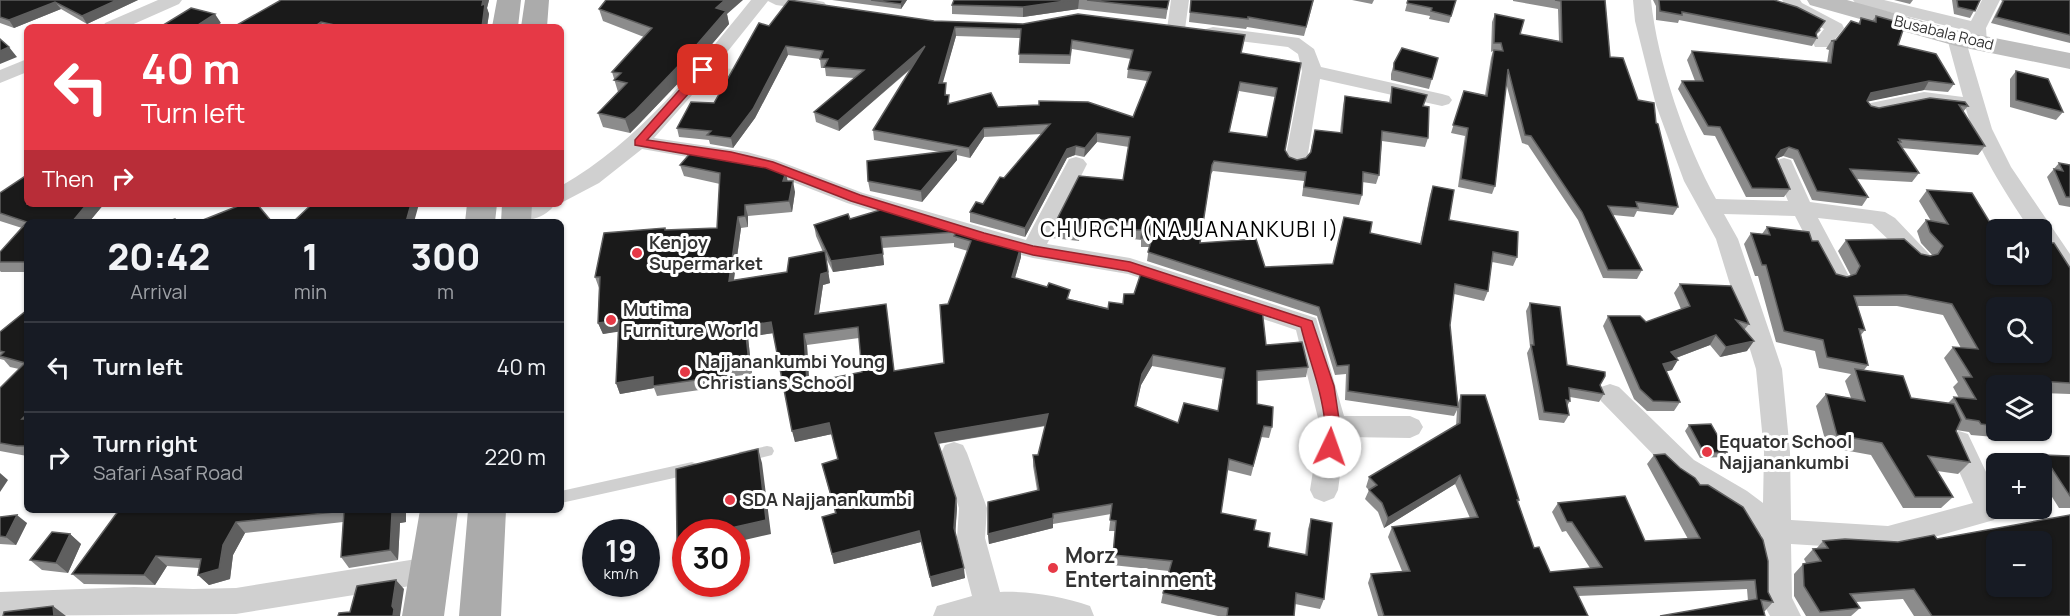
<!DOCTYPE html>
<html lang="en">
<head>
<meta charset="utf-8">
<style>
	body { margin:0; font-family:Manrope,sans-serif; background:#242831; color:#f1f3f6; height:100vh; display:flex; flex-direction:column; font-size:22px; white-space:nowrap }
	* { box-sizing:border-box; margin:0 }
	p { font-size:20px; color:#9ea1a6 }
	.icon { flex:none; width:33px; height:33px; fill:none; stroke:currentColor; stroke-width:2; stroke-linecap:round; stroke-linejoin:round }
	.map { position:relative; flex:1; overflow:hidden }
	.side { position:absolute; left:24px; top:219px; width:540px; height:294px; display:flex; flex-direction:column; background:#171b24; border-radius:9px; box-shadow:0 2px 4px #0004 }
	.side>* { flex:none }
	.guide { position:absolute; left:24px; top:24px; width:540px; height:183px; border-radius:9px; box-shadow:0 2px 4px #0004; background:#e63946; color:#fff; overflow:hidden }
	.buttons { position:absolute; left:1986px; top:219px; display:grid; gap:12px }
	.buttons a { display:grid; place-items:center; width:66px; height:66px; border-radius:9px; background:#171b24; box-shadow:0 2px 4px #0004; font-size:30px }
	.speed { position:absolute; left:582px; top:519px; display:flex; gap:12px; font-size:30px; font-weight:700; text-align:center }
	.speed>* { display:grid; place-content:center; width:78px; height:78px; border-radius:50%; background:#171b24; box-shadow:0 2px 4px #0004; line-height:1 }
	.speed small { font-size:15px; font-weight:400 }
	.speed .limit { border:9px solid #d22; background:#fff; color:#111 }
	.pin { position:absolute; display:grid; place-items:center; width:51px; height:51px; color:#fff; margin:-26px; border-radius:12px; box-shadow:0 3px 9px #0006 }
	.me { position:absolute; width:66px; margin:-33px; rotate:3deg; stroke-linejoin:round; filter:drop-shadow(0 0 4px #0008) }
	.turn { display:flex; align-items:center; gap:21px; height:126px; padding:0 18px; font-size:27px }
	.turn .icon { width:78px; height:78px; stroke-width:2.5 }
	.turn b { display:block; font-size:42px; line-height:51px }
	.then { display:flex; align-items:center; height:57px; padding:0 18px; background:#0003; gap:12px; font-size:22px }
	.eta { display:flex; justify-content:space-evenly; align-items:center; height:102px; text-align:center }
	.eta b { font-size:36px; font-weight:800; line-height:42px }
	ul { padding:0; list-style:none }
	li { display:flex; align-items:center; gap:18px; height:90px; padding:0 18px; border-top:2px solid #363941 }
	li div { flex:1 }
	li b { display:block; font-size:22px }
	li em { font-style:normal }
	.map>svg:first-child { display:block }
	.green { fill:#e6ecdf }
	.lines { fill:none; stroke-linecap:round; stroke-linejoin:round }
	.lane { fill:#d0d0d0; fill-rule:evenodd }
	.street { fill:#d0d0d0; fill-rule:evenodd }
	.secondary { fill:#bdbdbd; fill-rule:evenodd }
	.primary { fill:#ababab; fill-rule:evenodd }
	.wall { fill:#8c8c8c; fill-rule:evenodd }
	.shaded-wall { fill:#5f5f5f }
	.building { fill:#1a1a1a; stroke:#5f5f5f; stroke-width:1.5; fill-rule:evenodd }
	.route { fill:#e63946; stroke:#96252e; stroke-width:1.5 }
	.poi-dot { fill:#e63946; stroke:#fff; stroke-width:2 }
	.labels { text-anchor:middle; stroke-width:6; stroke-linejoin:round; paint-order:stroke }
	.far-street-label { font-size:15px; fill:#333; stroke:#fff }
	.poi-label { font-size:18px; font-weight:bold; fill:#333; stroke:#fff; text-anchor:start }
	.quarter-label { font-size:21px; letter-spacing:1.5px; fill:#000; stroke:#fff }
	.near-poi-label { font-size:21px; font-weight:bold; fill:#333; stroke:#fff; text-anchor:start }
</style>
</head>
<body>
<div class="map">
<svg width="2070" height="616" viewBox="0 0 2070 616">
	<rect width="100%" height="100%" fill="#fff"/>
	<path class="green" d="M718,68L736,69L744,79L693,94L690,91L702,75Z"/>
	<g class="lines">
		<path class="lane" d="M767,446L772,447L774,451L772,455L744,462L739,460L737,456L739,452Z
			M692,462L697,464L699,468L697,472L692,474L561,503V491Z"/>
		<path class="street" d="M158,0H182L179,4L127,27H103L105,23Z
			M751,0H814L824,2L827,6L824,10L818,11L776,5L768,1L700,86L654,138L747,152L776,160L863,193L1026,240L1069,159L1076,157L1083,159L1087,164L1047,244L1130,258L1316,318L1344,416H1410L1419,420L1423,427L1419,434L1410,438L1345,437L1338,490L1334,498L1324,502L1314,498L1310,490L1320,426L1296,330L1128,274L1033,258L974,243L847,203L762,170L642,149L599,183L561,203V186C640,141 694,70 751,0Z
			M1171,0H1189L1185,29L1183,33H1169L1167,29Z
			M1633,0H1651C1657,61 1686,145 1716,199L1788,201L1773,165L1777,160L1784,158L1791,160L1810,202L1885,212L1895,218L1932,257L1929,263L1921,265L1913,263L1872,224L1818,218L1850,278L1846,284L1838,286L1830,284L1795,216L1724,214L1738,239L1782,369L1790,452L1791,520L1888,526L1973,503L1946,442L1950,434L1959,431L1968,434L1996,493V508H2000L1994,520L1888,550L1791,544L1792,598L1801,616H1770L1762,601V536L1727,507L1674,476L1601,401L1597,394L1601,387L1610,384L1619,387L1694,460L1747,491L1763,503L1764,452L1756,369L1716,239L1684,181L1656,105L1635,21Z
			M1782,0H1800L1802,3L1842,24L1844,28L1829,47H1815L1813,43L1824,29L1789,11Z
			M1853,0H1884L1971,21L1982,0H2000L1986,28L1987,43L1985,47H1971L1969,43L1968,31L1856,4Z
			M1213,27L1299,38L1314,49L1321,67L1442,94L1449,96L1452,100L1449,104L1442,106L1320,79L1307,160L1303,165L1296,167L1289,165L1285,160L1302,71L1298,54L1288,47L1206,37L1204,33L1206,29Z
			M1956,32L1963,34L1965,38L1992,129L2011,167L2070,254V280L2062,278L2042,247V230H2030C2004,190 1978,152 1965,106L1958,108L1924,104L1873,114L1866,112L1863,108L1866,104L1924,92L1963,97L1947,38L1949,34Z
			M27,59V72L0,83V70Z
			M526,204H555C546,219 524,222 507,222L505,218L508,213Z
			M954,442L963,445L967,453L987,508L985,538L1000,592C1030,591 1061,596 1090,606L1094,616H933L937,606L972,596L957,538L959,508L941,453L945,445Z
			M429,557L439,561L444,570L439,579L429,583L236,614L0,616V592L134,587L193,589L236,588Z"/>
		<path class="secondary" d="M1807,0H1847L1959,31L2070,53V69L1956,46L1810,5Z"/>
		<path class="primary" d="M497,0H521L518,27H492Z
			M525,0H549L547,27H521Z
			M467,204H497L495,222H465Z
			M502,204H532L531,222H501Z
			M420,510H458L444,616H402Z
			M468,510H506L501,616H459Z"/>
	</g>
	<path class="wall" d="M0,0H138L87,24L61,9L14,28L0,23Z
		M489,0L487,8L489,14L487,27H235V26Z
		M832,0H907L901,9Z
		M954,0H1169L1166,19L1078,9L1023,17L952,14V5Z
		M1191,0H1314L1304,36L1247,27L1246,29L1189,22Z
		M1352,0H1374L1372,4Z
		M1408,0H1456L1449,23L1429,19L1430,16L1405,11Z
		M1513,0H1605L1610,57L1638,100L1656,123L1678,207L1673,215L1637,211L1634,217L1613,215L1642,270L1637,279L1603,278L1578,220L1528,145L1522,143L1506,83L1495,186L1492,194L1458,187L1465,136L1451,133L1464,91L1485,95L1491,58L1493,51L1491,52L1492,22L1495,14L1520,34L1559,41L1558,9L1513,1Z
		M1653,0H1774L1821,30L1816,35L1817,38L1812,46L1679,20L1678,23L1656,20V6Z
		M1894,0H1913L1910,4Z
		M1952,0H1980L1970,18L1954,14Z
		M2001,0H2070V43L1991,23L2002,1Z
		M599,9L727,14L729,24L685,76L639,124L630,133L603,127L598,113L618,92L612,72L644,37L603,21Z
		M1876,16L1898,45L1954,84L1948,92L1924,90L1867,101L1871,106L1879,108L1930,98L1968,106L1963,112L1985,146L1978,155L1902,148L1919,173L1912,182L1856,179L1868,197L1862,206L1812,200L1793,159L1783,156L1777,158L1790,189L1784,197H1746L1715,136L1704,135L1678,89L1682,81H1695L1687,60L1692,51L1827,63L1829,50L1826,49L1831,41L1836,40L1858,24L1861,18L1872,21Z
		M934,21L1023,24L1241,53L1301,63L1285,150L1289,157L1297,160L1306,158L1310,153L1315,130L1340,133L1343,106L1345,96L1389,102L1392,87L1423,106L1428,138L1425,147L1382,141L1379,175L1376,184L1362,182V195L1359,205L1302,196L1304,181L1213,171L1211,174L1200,243L1265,267L1333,264L1370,233L1420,244L1430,195L1433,186L1449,220L1517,257L1513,266L1492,262L1488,291L1484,301L1454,294L1450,325L1458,403L1461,395L1519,500L1518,502L1534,548L1550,572L1590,568L1566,531L1562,532L1552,512L1558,503L1645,541L1688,539L1647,464L1654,455L1768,592L1773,602L1765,611H1764L1748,601L1747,589L1578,596L1588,616H1378L1368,583L1371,574L1402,571L1388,537L1392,527L1470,518L1455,484L1384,528L1378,512L1365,499L1369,490L1366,487L1369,477L1456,426L1457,410L1454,416L1345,400L1346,374L1335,375L1317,316L1147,261L1149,247H1141V240L1133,239V232L1091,228L1081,229L1079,241L1052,238V229L1123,180L1129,147L1097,142L1084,157L1075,155L1067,158L1025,237L970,222V212L983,204L1042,134L984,137L970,158L957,155V160L922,202L870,191L868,181L940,152L874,140L873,130L912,68L839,131L816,122L814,112L854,78L826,76L825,68H821L820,59L788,55L755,118L733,148L710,144L709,140L679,137L677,128L714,103L769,26ZM956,36L1020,38L1019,63L1070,64L1072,49L1131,59L1128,69L1127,78L1147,81L1133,117L950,104L942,83ZM1239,91L1275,97L1267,137L1229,132Z
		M1438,58L1429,89L1391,80V74L1394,63Z
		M2016,71L2063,112L2056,120L2010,107V79Z
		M759,161L760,166L788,181L795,192L792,212L748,216V227L741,228L734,280L787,272L823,252L816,236L814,225L850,219L887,208L1021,246V257L1015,278L1070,299L1266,345L1308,367L1306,377L1257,381V404L1272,427L1269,438L1261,437L1251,476L1227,470L1221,513L1254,530L1268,547L1305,555L1308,529L1311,519L1324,599L1320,609L1295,604L1294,616H1218L1161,603L1163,593L1169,571L1112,565L1115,531H1109L1111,514L1053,524V528L989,544L988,534L1037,490L1033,466V455H1038L1046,426L938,444L956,498L957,508L955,533L965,578L932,587L921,542L834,564L822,517L835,513L822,464L838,459L832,434L795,442L773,333L748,337L752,374L728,377V386L657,396L654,388L620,394L616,383L618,331L603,334L598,323L599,288L595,277L665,228L666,230L717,228L720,184L684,176L680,165ZM954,243V247L968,251L948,304L944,363L894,371L886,304L819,313L823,285L830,283L825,256L833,272L884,265L882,248ZM859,338L862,372L809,383L807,345ZM1152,366L1223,379L1218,411L1178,423L1136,406L1141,385Z
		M2059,163L2070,165V207L2059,205L2047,177Z
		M1927,190L1989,221L1996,230L2070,268V394L2042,393V386H1996V430H2027L2018,439L1971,435L1969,432L1956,430V431L1970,462L1958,474L1937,471L1953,497L1941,508H1903L1871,455L1827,447L1816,406L1826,394L1851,398L1845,381L1851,374L1819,368L1815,351L1776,342L1758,276H1755L1744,244L1751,233L1762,234L1767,227L1812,241L1836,274L1847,277L1851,276L1838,251L1846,240L1930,256H1933L1921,243L1917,231L1926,220L1931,221L1919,201ZM1857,306H1897L1943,315L1961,348L1953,347L1944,358L1958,382L1953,387L1959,398L1954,397L1948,403L1911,398L1864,370L1868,365L1861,335L1865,330Z
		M0,193L27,204H104L89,222H27V272H1L0,271V252L22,228L0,221Z
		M1680,284L1749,324L1744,330L1747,351L1720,357L1710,345L1676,358L1672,370L1666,371L1680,402L1674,411H1647L1634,399L1603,326L1608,316L1646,322L1681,309L1674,293Z
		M1530,303L1567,365L1600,385L1604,394L1599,402L1570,397V401L1567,406L1569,415L1564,423L1539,420L1527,353L1530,347L1526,311Z
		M27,310V456L0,451V388L19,369L10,367L4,360L0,359V332Z
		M1689,425L1727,452L1723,457L1700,458L1685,431Z
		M2043,455L2070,456V508H2059L2042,481V464H2033Z
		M119,510H406V522L400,523L398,560L349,568L341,557L343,522L245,533L233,555L230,579L209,585L198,575L199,568L167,566L155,585L84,584L72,574Z
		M0,517L27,523L16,545L0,544Z
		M70,534L81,544L68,573L42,570L30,560Z
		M1937,539L2070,616H1914L1903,599L1856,602L1860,608L1851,616H1806L1794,596V574L1803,564L1806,563L1804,559L1813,549H1816L1823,541L1898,542Z"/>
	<path class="shaded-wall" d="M117,0H138L87,24L82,16Z
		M483,0H489L487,8L489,14L487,27H482V5Z
		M725,0H743L727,14L729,24L685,76L639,124L630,133L625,119L716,8Z
		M903,0H907L901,9V4Z
		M1072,0H1079L1078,9L1023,17V7Z
		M55,2L61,9L14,28L9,20Z
		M215,14L221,23L215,27H195Z
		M321,22L323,27H314Z
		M955,27L956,36L940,93L939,83Z
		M786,46L788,55L755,118L733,148L731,138Z
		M925,46L926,55L839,131L838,121Z
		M9,47L17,57L0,64V51Z
		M1929,81L1924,90L1866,102L1871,93Z
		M984,128V137L970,158L969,148Z
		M1097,133V142L1084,157L1085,148Z
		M1076,146L1075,155L1067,158L1025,237V228L1067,149Z
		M1789,147L1783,156L1775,159L1781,150Z
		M956,150L957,160L922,202L921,191Z
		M786,172L788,183L783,181Z
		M793,181L795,192L792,212L789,201Z
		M87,204H104L89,222H72Z
		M411,204H419L414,222H406Z
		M745,205L748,216V227L745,216Z
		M738,217L741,228L732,292L729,281Z
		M1021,246V257L1012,288V277Z
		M825,251L830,283L823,285L817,325L815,314Z
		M883,254L884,265L833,272L831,261Z
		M619,320L623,331L603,334L598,323Z
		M771,322L774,333L748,337L752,374L749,363L745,326Z
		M804,334L807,345L810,394L807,383Z
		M1716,335L1710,345L1665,362L1671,352Z
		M1754,341L1747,351L1720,357L1726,347Z
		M1153,355L1152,366L1141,385L1134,417L1135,406L1142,374Z
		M1678,360L1672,370L1657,374L1663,364Z
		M725,366L728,377V386L724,376Z
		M653,377V386L654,388L620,394L616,383Z
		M1048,414V425L936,444L935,433Z
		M829,423L832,434L795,442L792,431Z
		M758,449L762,463L771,534L736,542V532H713Z
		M0,473L8,480L0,492Z
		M1460,475L1455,484L1384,528L1388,518Z
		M956,498L957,508L955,539L954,528Z
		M399,510H406V522L400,523L398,560L390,550L392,513Z
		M17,515L27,523L16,545L6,537Z
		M1053,518V528L989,544L988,534Z
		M236,522L245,533L233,555L230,579L209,585L198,575L223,545Z
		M919,531L921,542L834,564L832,554Z
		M70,534L81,544L68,573L56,563Z
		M686,539V555H683L677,541Z
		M156,556L167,566L155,585L144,575Z
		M964,568L965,578L932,587L930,577Z
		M396,580L404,589L400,616H393L392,606Z
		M53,606L66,616H54Z"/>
	<path class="building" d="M0,0H117L82,16L55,2L9,20L0,17Z
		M281,0H483L482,5L485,4L482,27H344L321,22L314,27H238L235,26Z
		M606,0H725L716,8L726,11L681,63L635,111L625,119L598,113L627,83L614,80L621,73L612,72L652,28L599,9Z
		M789,0L934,21L1023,24L1078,14L1245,35L1241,53L1301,63L1285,150L1289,157L1297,160L1306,158L1311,152L1315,130L1342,133L1345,96L1391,103L1392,87L1427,95L1423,106L1429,107L1428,138L1382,131L1379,175L1363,172L1362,195L1304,187L1306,172L1214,161L1212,165L1200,243L1256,239L1265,267L1333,264L1344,217L1372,222L1370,233L1421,244L1433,186L1454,190L1449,220L1518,232L1517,257L1493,252L1488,291L1455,284L1450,325L1458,407L1348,391L1349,365L1337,366L1319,307L1148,252L1152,238H1141L1142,230H1134V223L1091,219L1081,220L1079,232L1052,229L1079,176L1123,180L1130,137L1097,133L1085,148L1076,146L1067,149L1025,228L970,212L976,202L983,204L1000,177L1004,178L1050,124L984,128L969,148L873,130L925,46L838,121L814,112L864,70L824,67L828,59H820L823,51L786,46L753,109L731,138L707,135L711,131L677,128L691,102L714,103L759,23L769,26ZM955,27L1021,29L1019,54L1070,55L1072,40L1133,50L1128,69L1151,72L1133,117L1088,102L1039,101V105L998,107L991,93L948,104L949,95H945L946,83H939ZM1240,82L1277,88L1267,137L1229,132Z
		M871,0H903L901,4Z
		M954,0H1072L1023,7L952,5Z
		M1087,0H1169L1167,9Z
		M1191,0H1313L1306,27L1248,17V19L1190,12Z
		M1408,0H1456L1451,16L1431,11L1432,8L1407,3Z
		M1555,0H1605L1610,57L1623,58L1638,100L1654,103L1656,123L1658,124L1678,207L1636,202L1638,208L1608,206L1642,270H1608L1582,212L1531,136L1525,135L1508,69L1495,186L1461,179L1468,128L1453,125L1464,91L1487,96L1494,50L1503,51L1501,43H1494L1495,14L1524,20L1520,34L1562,42L1561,1Z
		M1659,0H1774L1797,7L1825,21L1816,33L1817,38L1682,12V15L1660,11Z
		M1957,0H1980L1975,11L1958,7Z
		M2004,0H2070V35L1996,17Z
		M191,8L215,14L195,27H160Z
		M1876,16L1905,24L1898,45L1936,54L1954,84L1929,81L1871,93L1867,101L1871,106L1879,108L1930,98L1965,102L1968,106L1959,105L1985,146L1899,139L1901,142H1898L1919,173L1850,169L1868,197L1817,191L1798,150L1789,147L1781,150L1776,157L1790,189L1752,188L1720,127L1708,126L1682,81H1703L1692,51L1831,63L1834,41H1831L1836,40L1851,21L1860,24L1861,18L1876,22Z
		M0,39L9,47L0,51Z
		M1402,48L1438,58L1432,79L1394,70V63Z
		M2016,71L2048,79L2063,112L2016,100Z
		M693,150L759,161L755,166L773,167L786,172L783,181H793L789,201L745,205V216L738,217L729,281L787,272L789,258L825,251L828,272L821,274L815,314L886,304L894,371L944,363L940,305L948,304L971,241L954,236L956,232L881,237L883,254L831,261L814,225L848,214L850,219L887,208L1021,246L1012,277L1047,287L1049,283L1070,290L1067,299L1108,309L1109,302L1123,304L1124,294H1134L1142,270L1262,309L1266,345L1302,342L1308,367L1257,371V404L1273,407L1272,427L1264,426L1253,466L1229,459L1221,513L1256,520L1254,530L1270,533L1268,547L1307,555L1311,519L1332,523L1324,599L1296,593L1294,616H1227L1228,608L1163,593L1172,561L1113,555L1116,521L1110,520L1112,504L1053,514V518L988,534V502L1039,490L1033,455H1038L1048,414L935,433L956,498L954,528L964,568L930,577L919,531L832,554L822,517L836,513L822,464L838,459L829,423L792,431L771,322L745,326L749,363L725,366L724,376L653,386V377L616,383L619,320L598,323L600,277H595L604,233L665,228V230L717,228L720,173L680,165ZM858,327L862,372L807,383L804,334ZM1153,355L1225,368L1218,411L1184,403L1178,423L1135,406L1142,374Z
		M956,150L921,191L868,181L867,161Z
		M2059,163L2070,165V197H2066L2054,169L2063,171Z
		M27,175V204H87L72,222H27V262H0V252L27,222L0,213V193Z
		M1927,190L1972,193L1989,221L2027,224L2030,230H1996V274H2042V243H2054L2070,268V383L2000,379L2003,386H1996V426L1981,424L1979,421L1966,419L1954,397L1976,399L1963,377H1972L1953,347L1978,349L1952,304L1906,295L1854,296L1865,330L1859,329L1868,365L1827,357L1823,340L1784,331L1766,265H1762L1751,233L1770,235L1767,227L1809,232L1812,241H1818L1836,274L1847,277L1856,274L1860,266L1846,240L1904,239L1921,254L1930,256L1938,254L1943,246L1930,232L1926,220L1948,224ZM1996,308H2042V352H1996Z
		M243,204H257L272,222H198Z
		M312,204H411L406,222H293Z
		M175,219L176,222H166Z
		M1680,284L1731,286L1749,324L1736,320L1754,341L1726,347L1716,335L1671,352L1678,360L1663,364L1680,402L1653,401L1640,389L1608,316H1640L1646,322L1690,306Z
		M1530,303L1560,307L1567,365L1605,372V376L1600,385L1604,394L1569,388L1570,401L1566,400L1569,415L1544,412L1531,345H1534Z
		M27,310V414L22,419H27V446H17L0,443V388L25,363L0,356L4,352L0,351V332Z
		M1855,369L1903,376L1911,398L1954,404L1961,420L1956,431L1970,462L1928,456L1953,497H1915L1882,443L1837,435L1826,394L1865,401Z
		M1461,395H1485L1519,500H1517L1534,548L1539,547L1550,572L1602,567L1572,522H1567L1558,503L1625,496L1645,541L1700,538L1654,455L1665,454L1680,468L1695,478L1700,485H1708L1743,507L1763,540L1768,561V592L1773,602L1761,600L1765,616H1660L1757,599L1755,580L1574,587L1588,616H1384L1371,574L1410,571L1392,527L1478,517L1460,475L1388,518L1382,503L1369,490L1377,485L1369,477L1460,423Z
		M1711,424L1727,452L1704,453L1689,425Z
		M758,449L766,520L713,532H686V539L677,541L676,469Z
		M2043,455L2070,456V496Z
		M119,510H399L398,511L392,513L390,550L341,557L344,511L236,522L223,545L219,569L198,575L201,559L156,556L144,575L72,574Z
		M17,515L6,537L0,536V517Z
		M2070,515V616H1932L1914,589L1850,594L1860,608L1820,612L1804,586L1803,564L1821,561L1813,549L1828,548L1823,541L1845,539L1898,542L1934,535L1937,539ZM1996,542H2042V586H1996Z
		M52,532L70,534L56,563L30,560Z
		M396,580L392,606L394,609L393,616H338L339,613L350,612L357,586Z
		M53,606L54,616H3L4,612Z"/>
	<path class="route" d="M703,67L707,68V73L647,140L731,152L773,162L860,195L984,233L1033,246L1130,262L1312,321L1334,386L1340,426L1335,452L1330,453L1325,452C1320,443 1325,433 1325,424C1322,390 1309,360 1301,327L1128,271L1033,255L977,240L851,201L766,168L635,145V140L699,68Z"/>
	<g class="poi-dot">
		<circle cx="637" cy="253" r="6"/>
		<circle cx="611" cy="320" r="6"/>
		<circle cx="685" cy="372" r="6"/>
		<circle cx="1707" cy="452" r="6"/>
		<circle cx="730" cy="500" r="6"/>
		<circle cx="1053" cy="568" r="6"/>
	</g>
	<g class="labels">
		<g class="far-street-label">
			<text transform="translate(1944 33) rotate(14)" y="5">Busabala Road</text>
		</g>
		<g class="poi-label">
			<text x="649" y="249">Kenjoy<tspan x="649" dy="21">Supermarket</tspan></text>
			<text x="623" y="316">Mutima<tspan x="623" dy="21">Furniture World</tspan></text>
			<text x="697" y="368">Najjanankumbi Young<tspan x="697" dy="21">Christians School</tspan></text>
			<text x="1719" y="448">Equator School<tspan x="1719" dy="21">Najjanankumbi</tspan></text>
			<text x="742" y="506">SDA Najjanankumbi</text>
		</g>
		<g class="quarter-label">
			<text x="1190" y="237">CHURCH (NAJJANANKUBI I)</text>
		</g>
		<g class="near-poi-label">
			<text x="1065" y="563">Morz<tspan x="1065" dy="24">Entertainment</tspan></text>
		</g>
	</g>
</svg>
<div class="buttons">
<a><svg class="icon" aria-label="sound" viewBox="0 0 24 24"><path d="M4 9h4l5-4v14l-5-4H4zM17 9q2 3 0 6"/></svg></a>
<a><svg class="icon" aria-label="search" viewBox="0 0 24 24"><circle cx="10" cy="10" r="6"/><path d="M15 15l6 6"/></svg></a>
<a><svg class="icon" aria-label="layers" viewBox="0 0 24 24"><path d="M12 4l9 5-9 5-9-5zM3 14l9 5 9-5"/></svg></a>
<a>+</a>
<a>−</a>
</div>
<div class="speed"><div>19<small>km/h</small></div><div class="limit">30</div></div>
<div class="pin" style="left:703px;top:70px;background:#d93025"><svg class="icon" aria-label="arrive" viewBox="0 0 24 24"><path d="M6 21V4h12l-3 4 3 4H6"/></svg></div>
<svg class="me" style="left:1330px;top:447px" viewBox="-20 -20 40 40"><circle r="19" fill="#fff"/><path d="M0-13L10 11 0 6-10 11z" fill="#e63946"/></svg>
<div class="guide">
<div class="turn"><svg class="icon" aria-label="left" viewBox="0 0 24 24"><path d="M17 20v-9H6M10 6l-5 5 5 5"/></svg><div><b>40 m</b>Turn left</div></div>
<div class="then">Then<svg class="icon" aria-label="right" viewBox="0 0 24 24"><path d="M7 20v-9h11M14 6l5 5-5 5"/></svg></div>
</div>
<section class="side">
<div class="eta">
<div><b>20:42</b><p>Arrival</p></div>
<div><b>1</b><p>min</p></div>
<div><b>300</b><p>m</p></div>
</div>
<ul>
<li><svg class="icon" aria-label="left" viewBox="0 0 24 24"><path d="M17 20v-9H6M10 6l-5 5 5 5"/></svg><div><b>Turn left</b></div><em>40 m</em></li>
<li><svg class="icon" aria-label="right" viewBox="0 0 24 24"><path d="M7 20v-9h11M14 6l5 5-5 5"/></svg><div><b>Turn right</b><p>Safari Asaf Road</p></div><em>220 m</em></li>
</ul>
</section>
</div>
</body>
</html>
